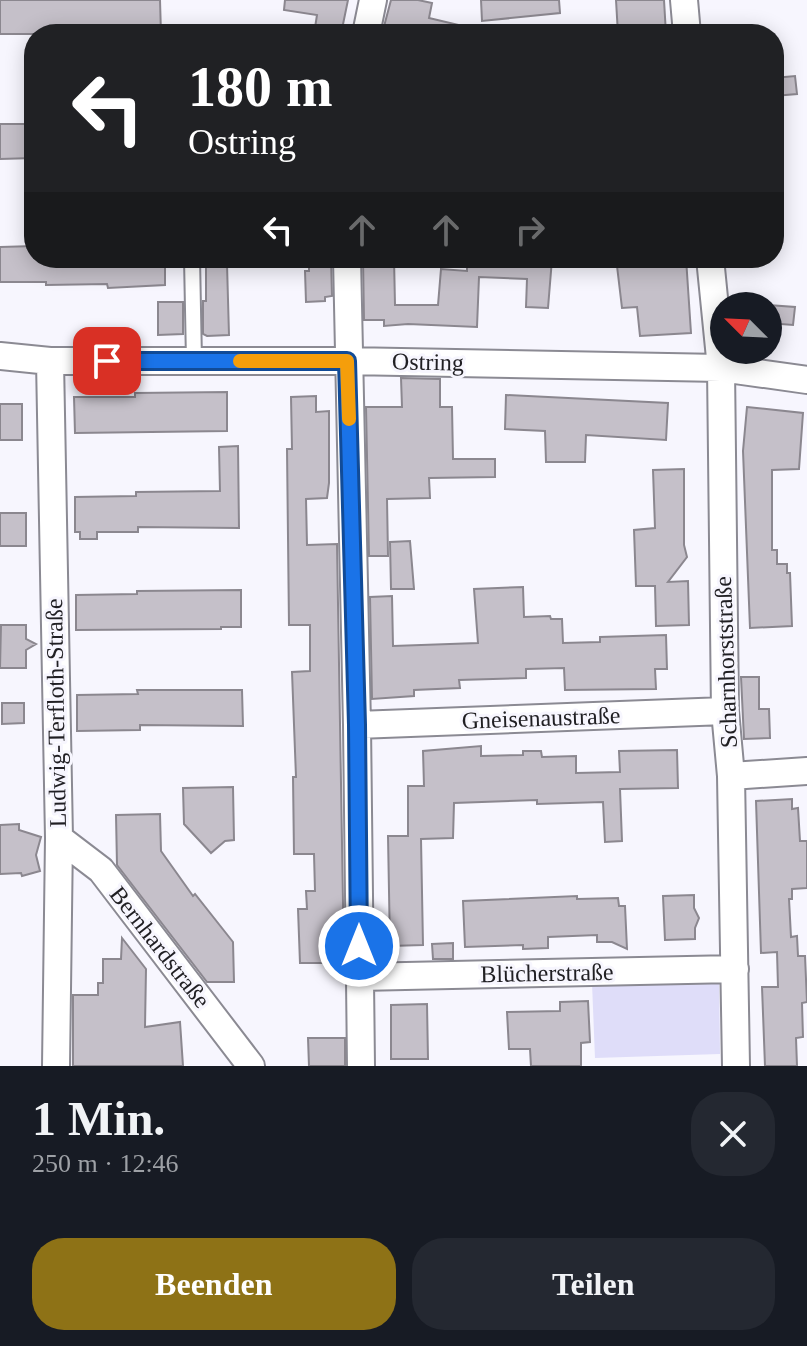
<!DOCTYPE html>
<html lang="de">
<head>
<meta charset="utf-8">
<style>
	body { margin:0; font-family:Georgia,serif; background:#242831; color:#f1f3f6; height:100vh; display:flex; flex-direction:column; font-size:30px; white-space:nowrap }
	* { box-sizing:border-box; margin:0 }
	p { font-size:26px; color:#9ea1a6 }
	.icon { flex:none; width:44px; height:44px; fill:none; stroke:currentColor; stroke-width:2; stroke-linecap:round; stroke-linejoin:round }
	.map { position:relative; height:1066px; overflow:hidden }
	.drawer { display:flex; flex-direction:column; background:#171b24; flex:1 }
	.drawer>* { flex:none }
	.guide { position:absolute; left:24px; top:24px; width:760px; height:244px; border-radius:32px; box-shadow:0 4px 20px #0003; background:#202124; color:#fff; overflow:hidden }
	.needle { width:52px; rotate:294deg }
	.buttons { position:absolute; left:710px; top:292px; display:grid; gap:16px }
	.buttons a { display:grid; place-items:center; width:72px; height:72px; border-radius:50%; background:#171b24; box-shadow:0 4px 20px #0003; font-size:40px }
	.pin { position:absolute; display:grid; place-items:center; width:68px; height:68px; color:#fff; margin:-34px; border-radius:16px; box-shadow:0 4px 12px #0006 }
	.me { position:absolute; width:88px; margin:-44px; rotate:0deg; stroke-linejoin:round; filter:drop-shadow(0 0 6px #0008) }
	.turn { display:flex; align-items:center; gap:28px; height:168px; padding:0 32px; font-size:36px }
	.turn .icon { width:104px; height:104px; stroke-width:2.5 }
	.turn b { display:block; font-size:56px; line-height:68px }
	.lanes { display:flex; align-items:center; height:76px; padding:0 32px; background:#0003; justify-content:center; gap:40px; direction:ltr }
	.lanes .off { opacity:.35 }
	.round { display:grid; place-items:center; flex:none; width:84px; height:84px; border-radius:32px; background:#242831 }
	.overview { display:flex; align-items:center; justify-content:space-between; height:136px; padding:0 32px }
	h1 { font-size:48px; font-weight:600; line-height:60px }
	.action { display:flex; gap:16px; margin-top:auto; padding:16px 32px }
	.action a { flex:1; height:92px; border-radius:32px; background:#8e7216; color:#fff; font-size:32px; font-weight:600; line-height:92px; text-align:center }
	.action a+a { background:#242831; color:#f1f3f6 }
	.map>svg:first-child { display:block }
	.green { fill:#dfddf9 }
	.building { fill:#c5c0c9; stroke:#8b878f; stroke-width:2 }
	.lines { fill:none; stroke-linecap:round; stroke-linejoin:round }
	.lane-casing { stroke:#8b8a93; stroke-width:18 }
	.street-casing { stroke:#8b8a93; stroke-width:30 }
	.lane { stroke:#fff; stroke-width:14 }
	.street { stroke:#fff; stroke-width:26 }
	.route-casing { stroke:#114b97; stroke-width:20 }
	.route { stroke:#1a73e8; stroke-width:14 }
	.slow { stroke:#f59e0b; stroke-width:14 }
	.labels { text-anchor:middle; stroke-width:6; stroke-linejoin:round; paint-order:stroke }
	.street-label { font-size:24px; fill:#201f23; stroke:#f7f6fe }
</style>
</head>
<body>
<div class="map">
<svg width="807" height="1066" viewBox="0 0 807 1066">
	<rect width="100%" height="100%" fill="#f7f6fe"/>
	<path class="green" d="M719,979L720,1054L595,1058L592,983Z"/>
	<path class="building" d="M0,0H160L161,34H0Z
		M285,0H348L341,34H314L317,15L284,10Z
		M391,0H418L432,3L429,18L467,27L466,34H382Z
		M481,0H559L560,13L482,21Z
		M616,0H664L666,34H618Z
		M795,76L797,94L774,96V78Z
		M0,124H34V158L0,159Z
		M34,246V258H165V285L108,288L107,284L46,285V282H0V247Z
		M309,258H331L332,296L325,297V301L306,302L305,271H309Z
		M363,258H394L395,305H438L441,269L467,271V258L552,259L548,308L526,307L527,279L479,277L477,327L408,324L384,326V320H364Z
		M648,258H686L691,333L640,336L637,307L622,308L617,266L648,263Z
		M227,264L229,335L207,336L203,334V301H206V265Z
		M158,302H183V334L158,335Z
		M768,305L795,307L793,325L768,323Z
		M401,378L440,379V407H452L453,459H495V477L429,478L430,498L387,499L388,556H369L366,407H402Z
		M227,392V431L75,433L74,397H135V393Z
		M506,395L668,403L666,440L586,435L585,462H546L545,431L505,429Z
		M316,396V412L329,411V483L327,498L306,499L307,545L337,544L344,963H300L298,909H307L306,891H315L314,854H294L293,777H296L292,672L310,671V625H289L287,449H292L291,397Z
		M0,404H22V440H0Z
		M747,407L803,413L799,469L772,470V550H777V564H787V573H790L792,626L750,628L743,451Z
		M238,446L239,528L138,527V532H97V539H80V532H75V497L136,496V492L220,491L219,447Z
		M684,469V545L687,557L668,582L688,581L689,625L656,626L655,586H636L634,530L655,528L653,470Z
		M0,513H26V546H0Z
		M410,541L414,589H391L390,542Z
		M523,587L524,617L550,616L551,619H562L563,643L600,642V637L666,635L667,669H655L656,689L565,690L564,668L526,669V678L459,680L460,688L414,690V696L372,699L370,597L392,596L393,646L478,643L474,589Z
		M241,590V627H221V629L76,630V595L137,594V591Z
		M1,625H26V639L36,644L26,650V668H0Z
		M741,677H759V709H769L770,738L744,739Z
		M137,690H242L243,726L140,725V730L77,731V695L138,694Z
		M2,703H24V723L2,724Z
		M481,746V756L523,755V751H541L542,757L576,756V773L620,772L619,751L677,750L678,788L620,789L622,841L605,842L603,802L537,804V800L454,803L453,838L421,839L423,945L390,946L388,836H408V786H424L423,751Z
		M233,787L234,840L225,841L211,853L184,824L183,788Z
		M792,799V809L798,808L800,841H807V888L792,889V899H789L791,937L797,936L798,956H805L807,1002L802,1003L803,1037L796,1038L797,1066H765L762,987H778L777,952L761,953L756,801Z
		M160,814L161,851L193,896L195,894L233,942L234,982H207L117,865L116,815Z
		M19,824V830L41,837L36,855L40,871L22,876L21,873L0,874V825Z
		M694,895V908L699,918L695,928V939L665,940L663,896Z
		M577,896V899L618,898L619,906H625L627,949L612,942H597V935L548,937V948L523,949V945L465,947L463,901Z
		M122,938L146,969L145,1027L180,1022L183,1066H73V995H98V983H103V959H121Z
		M453,943V959H433L432,944Z
		M588,1001L590,1042L581,1043V1066H531L530,1049H509L507,1012L560,1011V1002Z
		M427,1004L428,1059H391V1005Z
		M308,1038H345V1066H309Z"/>
	<g class="lines">
		<defs>
			<path id="lane" d="M192,258L194,361"/>
			<path id="street" d="M684,0L687,34
				M366,34L373,0
				M347,258L357,725L361,1066
				M710,258L721,368L725,711L731,776L736,1066
				M0,356L50,361H347L721,368L807,380
				M50,361L59,838L56,1066
				M357,725L725,711
				M731,776L807,771
				M59,838L101,870L251,1066
				M359,977L735,969"/>
		</defs>
		<use href="#lane" class="lane-casing"/>
		<use href="#street" class="street-casing"/>
		<use href="#lane" class="lane"/>
		<use href="#street" class="street"/>
	</g>
	<g class="lines">
		<defs>
			<path id="route" d="M107,361H347L357,725L359,946"/>
		</defs>
		<use href="#route" class="route-casing"/>
		<use href="#route" class="route"/>
		<path class="slow" d="M240,361H347L349,419"/>
	</g>
	<g class="labels">
		<g class="street-label">
			<text transform="translate(428 362) rotate(1)" y="8">Ostring</text>
			<text transform="translate(726 662) rotate(-92)" y="8">Scharnhorststraße</text>
			<text transform="translate(56 713) rotate(-91)" y="8">Ludwig-Terfloth-Straße</text>
			<text transform="translate(541 718) rotate(-2)" y="8">Gneisenaustraße</text>
			<text transform="translate(160 947) rotate(52)" y="8">Bernhardstraße</text>
			<text transform="translate(547 973) rotate(-1)" y="8">Blücherstraße</text>
		</g>
	</g>
</svg>
<div class="buttons">
<a><svg class="needle" viewBox="-14 -14 28 28"><path d="M0-13l5 13h-10z" fill="#e53935"/><path d="M0 13l5-13h-10z" fill="#9ea1a6"/></svg></a>
</div>
<div class="pin" style="left:107px;top:361px;background:#d93025"><svg class="icon" aria-label="arrive" viewBox="0 0 24 24"><path d="M6 21V4h12l-3 4 3 4H6"/></svg></div>
<svg class="me" style="left:359px;top:946px" viewBox="-20 -20 40 40"><circle r="17" fill="#1a73e8" stroke="#fff" stroke-width="3"/><path d="M0-11L8 9 0 5-8 9z" fill="#fff"/></svg>
<div class="guide">
<div class="turn"><svg class="icon" aria-label="left" viewBox="0 0 24 24"><path d="M17 20v-9H6M10 6l-5 5 5 5"/></svg><div><b>180 m</b>Ostring</div></div>
<div class="lanes"><svg class="icon" aria-label="left" viewBox="0 0 24 24"><path d="M17 20v-9H6M10 6l-5 5 5 5"/></svg><svg class="icon off" aria-label="ahead" viewBox="0 0 24 24"><path d="M12 20V5M6 11l6-6 6 6"/></svg><svg class="icon off" aria-label="ahead" viewBox="0 0 24 24"><path d="M12 20V5M6 11l6-6 6 6"/></svg><svg class="icon off" aria-label="right" viewBox="0 0 24 24"><path d="M7 20v-9h11M14 6l5 5-5 5"/></svg></div>
</div>
</div>
<section class="drawer">
<div class="overview"><div><h1>1 Min.</h1><p>250 m · 12:46</p></div><a class="round"><svg class="icon" aria-label="close" viewBox="0 0 24 24"><path d="M6 6l12 12M18 6L6 18"/></svg></a></div>
<div class="action"><a>Beenden</a><a>Teilen</a></div>
</section>
</body>
</html>
